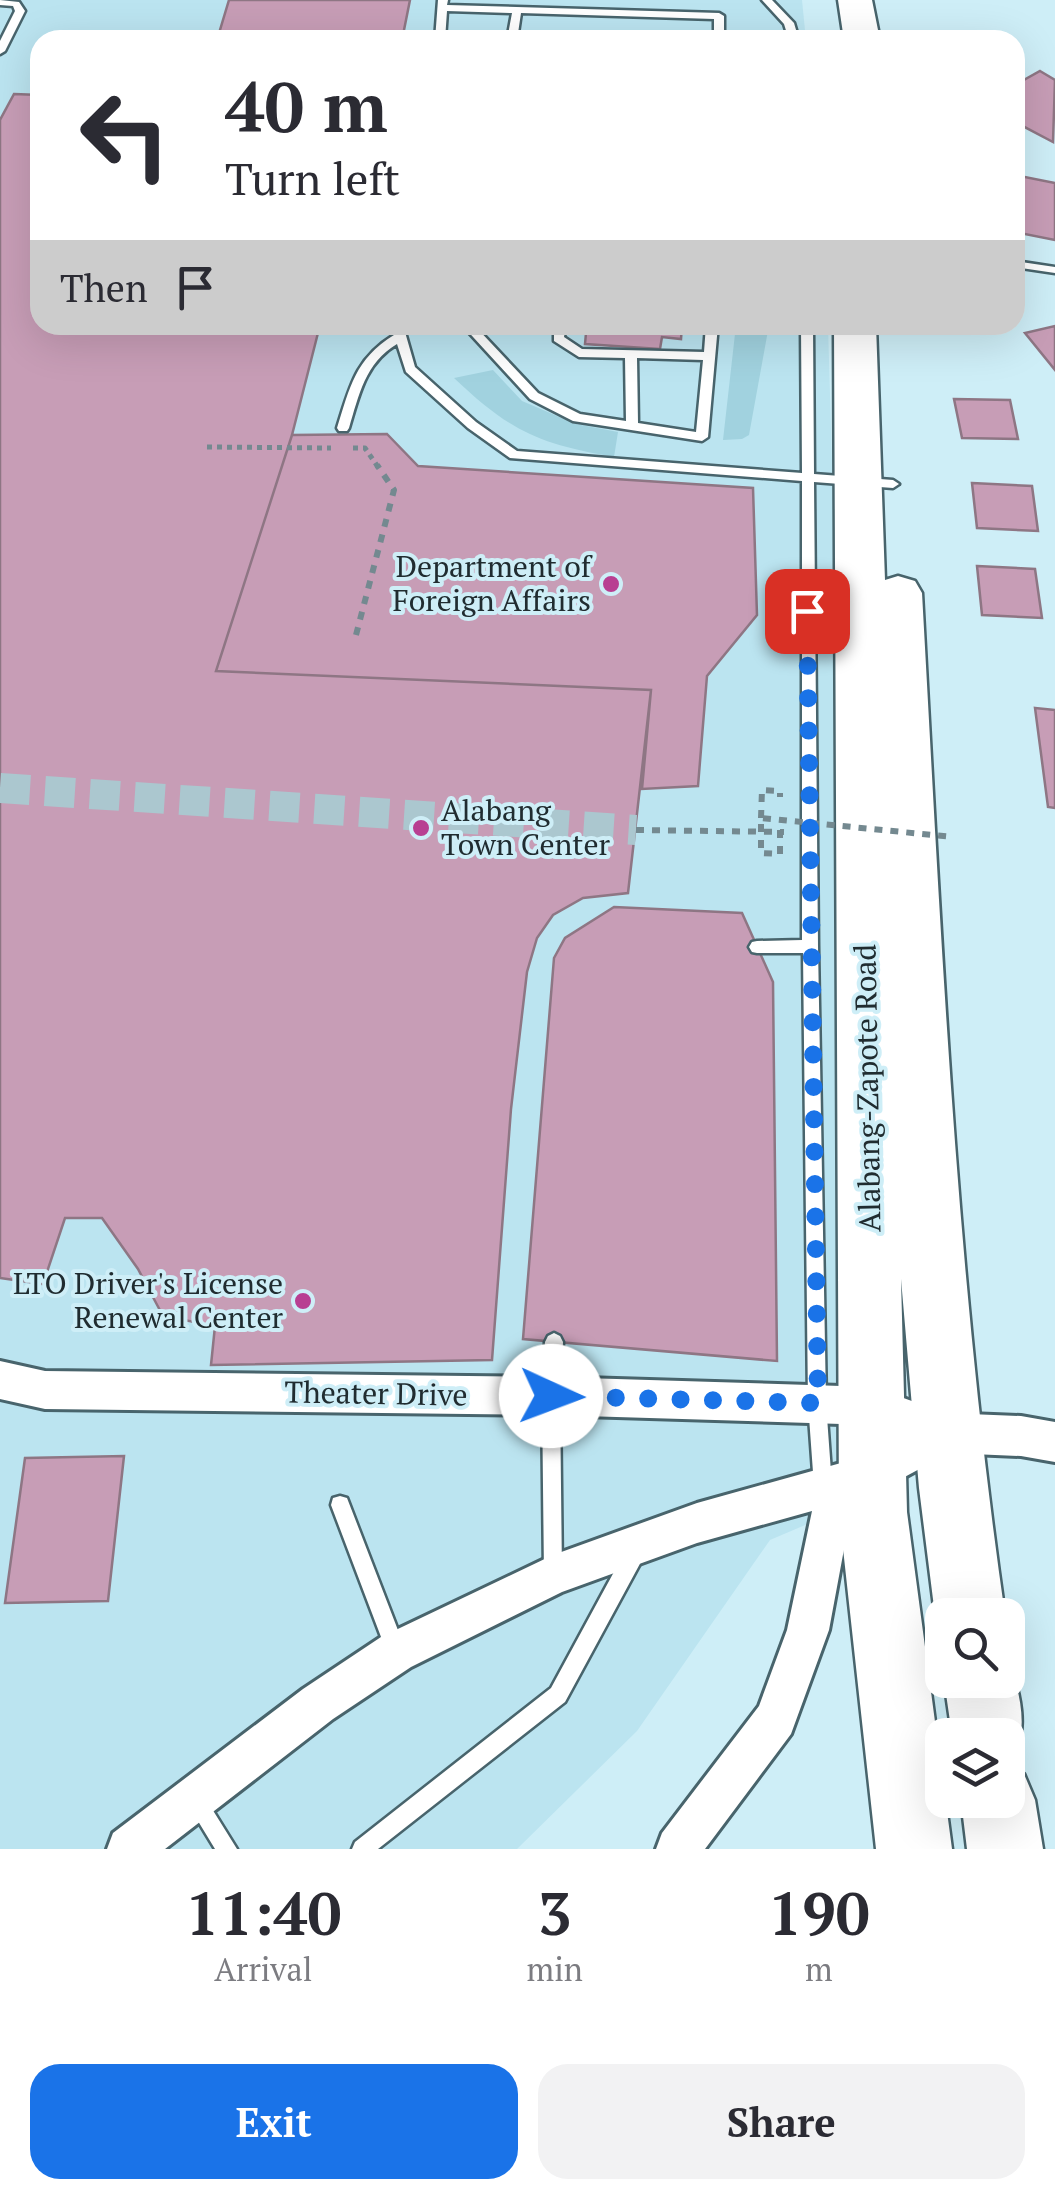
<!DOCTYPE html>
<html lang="en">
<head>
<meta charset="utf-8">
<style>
	body { margin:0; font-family:"PT Serif",serif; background:#f2f2f3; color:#2b2b33; height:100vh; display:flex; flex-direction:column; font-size:38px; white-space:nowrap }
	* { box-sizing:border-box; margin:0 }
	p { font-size:32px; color:#7c7c81 }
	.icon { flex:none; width:55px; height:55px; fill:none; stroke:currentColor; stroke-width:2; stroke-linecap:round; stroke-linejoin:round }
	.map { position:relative; height:1849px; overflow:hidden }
	.details { display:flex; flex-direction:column; background:#fff; flex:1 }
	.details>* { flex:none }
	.top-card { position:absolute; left:30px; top:30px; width:995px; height:305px; border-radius:30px; box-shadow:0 10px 40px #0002; background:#fff; color:#2b2b33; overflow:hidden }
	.fabs { position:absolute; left:925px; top:1598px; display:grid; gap:20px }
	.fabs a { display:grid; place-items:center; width:100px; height:100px; border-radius:20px; background:#fff; box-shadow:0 10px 40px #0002; font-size:50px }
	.pin { position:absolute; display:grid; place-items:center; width:85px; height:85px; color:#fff; margin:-42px; border-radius:20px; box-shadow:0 5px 15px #0006 }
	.me { position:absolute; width:110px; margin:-55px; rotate:92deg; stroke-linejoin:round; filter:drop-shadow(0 0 8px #0008) }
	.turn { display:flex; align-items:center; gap:35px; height:210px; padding:0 30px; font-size:45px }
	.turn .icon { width:130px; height:130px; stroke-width:2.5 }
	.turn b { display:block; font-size:70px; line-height:85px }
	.then { display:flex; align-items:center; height:95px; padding:0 30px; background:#0003; gap:20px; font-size:38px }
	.eta { display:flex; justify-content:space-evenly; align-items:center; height:170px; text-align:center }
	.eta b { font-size:60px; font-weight:700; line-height:70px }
	.button { display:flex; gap:20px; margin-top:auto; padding:20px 30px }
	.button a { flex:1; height:115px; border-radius:30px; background:#1a73e8; color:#fff; font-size:40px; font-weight:700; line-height:115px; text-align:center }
	.button a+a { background:#f2f2f3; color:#2b2b33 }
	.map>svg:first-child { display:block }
	.built { fill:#bbe4f0 }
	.green { fill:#a1d2df }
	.building { fill:#c79db6; stroke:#8e7684; stroke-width:2.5 }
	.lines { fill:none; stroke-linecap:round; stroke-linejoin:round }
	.street-tunnel { stroke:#abc7cf; stroke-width:30; stroke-dasharray:30 15; stroke-linecap:butt }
	.lane-casing { stroke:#48646c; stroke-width:5 }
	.street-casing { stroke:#48646c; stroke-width:6 }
	.highway-casing { stroke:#48646c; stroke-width:5 }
	.path-far1 { stroke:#748990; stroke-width:5; stroke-dasharray:5 5; stroke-linecap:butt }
	.path { stroke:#748990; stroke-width:6; stroke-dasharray:8 8; stroke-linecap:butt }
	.lane { fill:#fff; fill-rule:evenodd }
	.street { fill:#fff; fill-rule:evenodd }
	.highway { fill:#fff; fill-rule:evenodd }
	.path-bridge { stroke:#748990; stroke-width:6; stroke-dasharray:8 8; stroke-linecap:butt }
	.route { stroke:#1a73e8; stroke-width:18; stroke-dasharray:0 32.4 }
	.poi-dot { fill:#b83f92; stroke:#ceeef7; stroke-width:4 }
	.labels { text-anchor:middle; stroke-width:8; stroke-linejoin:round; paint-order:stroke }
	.poi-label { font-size:30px; fill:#202c30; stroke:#ceeef7; text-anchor:end }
	.street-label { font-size:30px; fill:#202c30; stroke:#ceeef7 }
</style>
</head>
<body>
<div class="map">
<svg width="1055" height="1849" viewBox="0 0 1055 1849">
	<rect width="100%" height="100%" fill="#ceeef7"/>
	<path class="built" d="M0,0H802L806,40H40V325H828L857,1330L831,1514L770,1540L637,1731L517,1849H0Z"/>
	<path class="green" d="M736,325H769L749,435L742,439L723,440Z
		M493,370L522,401L576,424L618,432L614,457C538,444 510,431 454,378Z"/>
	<path class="building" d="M229,0H410L402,40H217Z
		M1040,71L1055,80L1053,142L1015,122V85Z
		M14,94L40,95V325H320L292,435L216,671L651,690L628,893L583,898L553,915L537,938L527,972L511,1109L492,1360L211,1365L215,1326L163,1316L138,1269L102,1218H65L43,1284L0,1278V120Z
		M1015,175L1055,183V240L1015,232Z
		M571,325H682L681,339L662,337L660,349L585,344L586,333L570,332Z
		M1055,326V370L1025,333Z
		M954,399L1010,400L1018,439L962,438Z
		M387,434L418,466L753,488L757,615L707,676L698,786L642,789L651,690L216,671L292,435Z
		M972,483L1032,486L1038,531L977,528Z
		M977,566L1035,569L1042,618L982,615Z
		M1035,708L1055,710V808L1048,807Z
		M614,907L742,913L773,982L777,1361L523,1339L554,958L565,938Z
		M124,1456L108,1601L5,1603L25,1458Z"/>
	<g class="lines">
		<path class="street-tunnel" d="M0,788L636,830"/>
		<defs>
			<path id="lane" d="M0,0L19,2L25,11L5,51L0,54V41L15,11L13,6L0,5Z
				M438,0H448L447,5L719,13L724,16V40H714V19L521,13L517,40H507L512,13L447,11L445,40H435Z
				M762,0H772L794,23L799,40H789L784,24Z
				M1015,261L1055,267V273L1015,267Z
				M391,325H403L415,367L476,422L517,451L802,473L801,325H813L814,474L893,480L899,484L893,488L814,482L818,946L826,1403L832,1486L829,1492L823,1495L817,1492L814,1486L808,1403L803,953H757L752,952L749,947L752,942L757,941L802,940V481L510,458L468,428L406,372L397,344C365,363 359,395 349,428L347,431H339L337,428C350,387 355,359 394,335Z
				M462,325H474L538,393L580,414L626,421L625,358L579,357L554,341V325H566L564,337L582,349L704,352L706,325H718L708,437L702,441L573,421L530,399ZM637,358L703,360L696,432L638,423Z
				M554,1333L560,1336L563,1342L560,1396L562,1575L560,1582L553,1584L546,1582L544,1575L542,1396L545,1342L548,1336Z
				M340,1496L347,1498L406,1651L403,1658L396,1661L389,1658L331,1505L333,1498Z
				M635,1544L642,1546L644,1553L642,1560L565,1702L378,1849H352L355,1842L551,1688L628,1546Z
				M197,1793L204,1796L237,1849H215L187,1803L190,1796Z"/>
			<path id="street" d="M0,1361L45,1371L551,1377L873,1387L945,1413L1021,1416L1055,1422V1462L1021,1456L949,1453L875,1493L887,1498L893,1512L887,1526L873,1532L847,1533L829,1630L791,1734L705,1849H656L662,1833L759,1706L787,1630L812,1511L697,1543L562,1592L411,1667L333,1719L165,1849H107L113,1833L303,1689L381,1637L553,1555L697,1503L866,1456L901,1436L873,1425L551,1415L45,1409L0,1399Z"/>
			<path id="highway" d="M838,0H872L880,40H844Z
				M834,325H876L885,580L898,576L915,581L922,593C941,935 956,1276 1005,1615H942V1633L935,1615L919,1488L901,1279L907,1512L952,1849H876L839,1512Z
				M1008,1660C1021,1694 1028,1727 1014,1761L1008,1763V1735H952L944,1680H1008Z
				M1008,1767L1024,1774L1035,1800L1043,1849H967L961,1800H1008Z"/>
		</defs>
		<use href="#lane" class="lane-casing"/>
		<use href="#street" class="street-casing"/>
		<use href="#highway" class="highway-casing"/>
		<path class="path-far1" d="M207,447L331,448
			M353,448H365L378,467"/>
		<path class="path" d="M356,635L394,490L377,465
			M761,818L762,790L780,791V797
			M636,830L784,832"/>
		<use href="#lane" class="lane"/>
		<use href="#street" class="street"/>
		<use href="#highway" class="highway"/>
		<path class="path-bridge" d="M780,830V854L761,853V818L953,837"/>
	</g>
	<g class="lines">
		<path class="route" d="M551,1396L818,1403L807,611"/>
	</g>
	<g class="poi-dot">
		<circle cx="611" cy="584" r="10"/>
		<circle cx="421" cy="828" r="10"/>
		<circle cx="303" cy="1301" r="10"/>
	</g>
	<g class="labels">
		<g class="poi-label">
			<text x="591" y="577">Department of<tspan x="591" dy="34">Foreign Affairs</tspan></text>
			<text x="441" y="821" text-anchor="start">Alabang<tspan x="441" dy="34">Town Center</tspan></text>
			<text x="283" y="1294">LTO Driver's License<tspan x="283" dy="34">Renewal Center</tspan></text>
		</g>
		<g class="street-label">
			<text transform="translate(868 1088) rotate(-91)" y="10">Alabang-Zapote Road</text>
			<text transform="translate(376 1394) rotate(1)" y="10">Theater Drive</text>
		</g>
	</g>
</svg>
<div class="fabs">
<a><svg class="icon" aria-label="search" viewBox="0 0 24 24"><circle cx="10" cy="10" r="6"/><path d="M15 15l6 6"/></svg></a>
<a><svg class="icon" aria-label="layers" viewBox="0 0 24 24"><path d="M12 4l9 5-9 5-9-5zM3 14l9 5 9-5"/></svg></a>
</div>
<div class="pin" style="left:807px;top:611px;background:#d93025"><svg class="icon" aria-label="arrive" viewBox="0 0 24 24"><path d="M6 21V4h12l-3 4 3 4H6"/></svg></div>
<svg class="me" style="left:551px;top:1396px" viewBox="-20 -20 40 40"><circle r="19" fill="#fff"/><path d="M0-13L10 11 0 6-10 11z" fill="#1a73e8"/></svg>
<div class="top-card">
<div class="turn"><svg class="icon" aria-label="left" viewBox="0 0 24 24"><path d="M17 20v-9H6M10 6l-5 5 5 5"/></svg><div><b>40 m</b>Turn left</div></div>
<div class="then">Then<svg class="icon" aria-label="arrive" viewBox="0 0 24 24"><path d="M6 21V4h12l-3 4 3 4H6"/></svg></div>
</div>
</div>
<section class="details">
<div class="eta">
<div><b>11:40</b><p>Arrival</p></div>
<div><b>3</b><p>min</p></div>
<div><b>190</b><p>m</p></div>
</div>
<div class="button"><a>Exit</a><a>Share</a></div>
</section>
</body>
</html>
